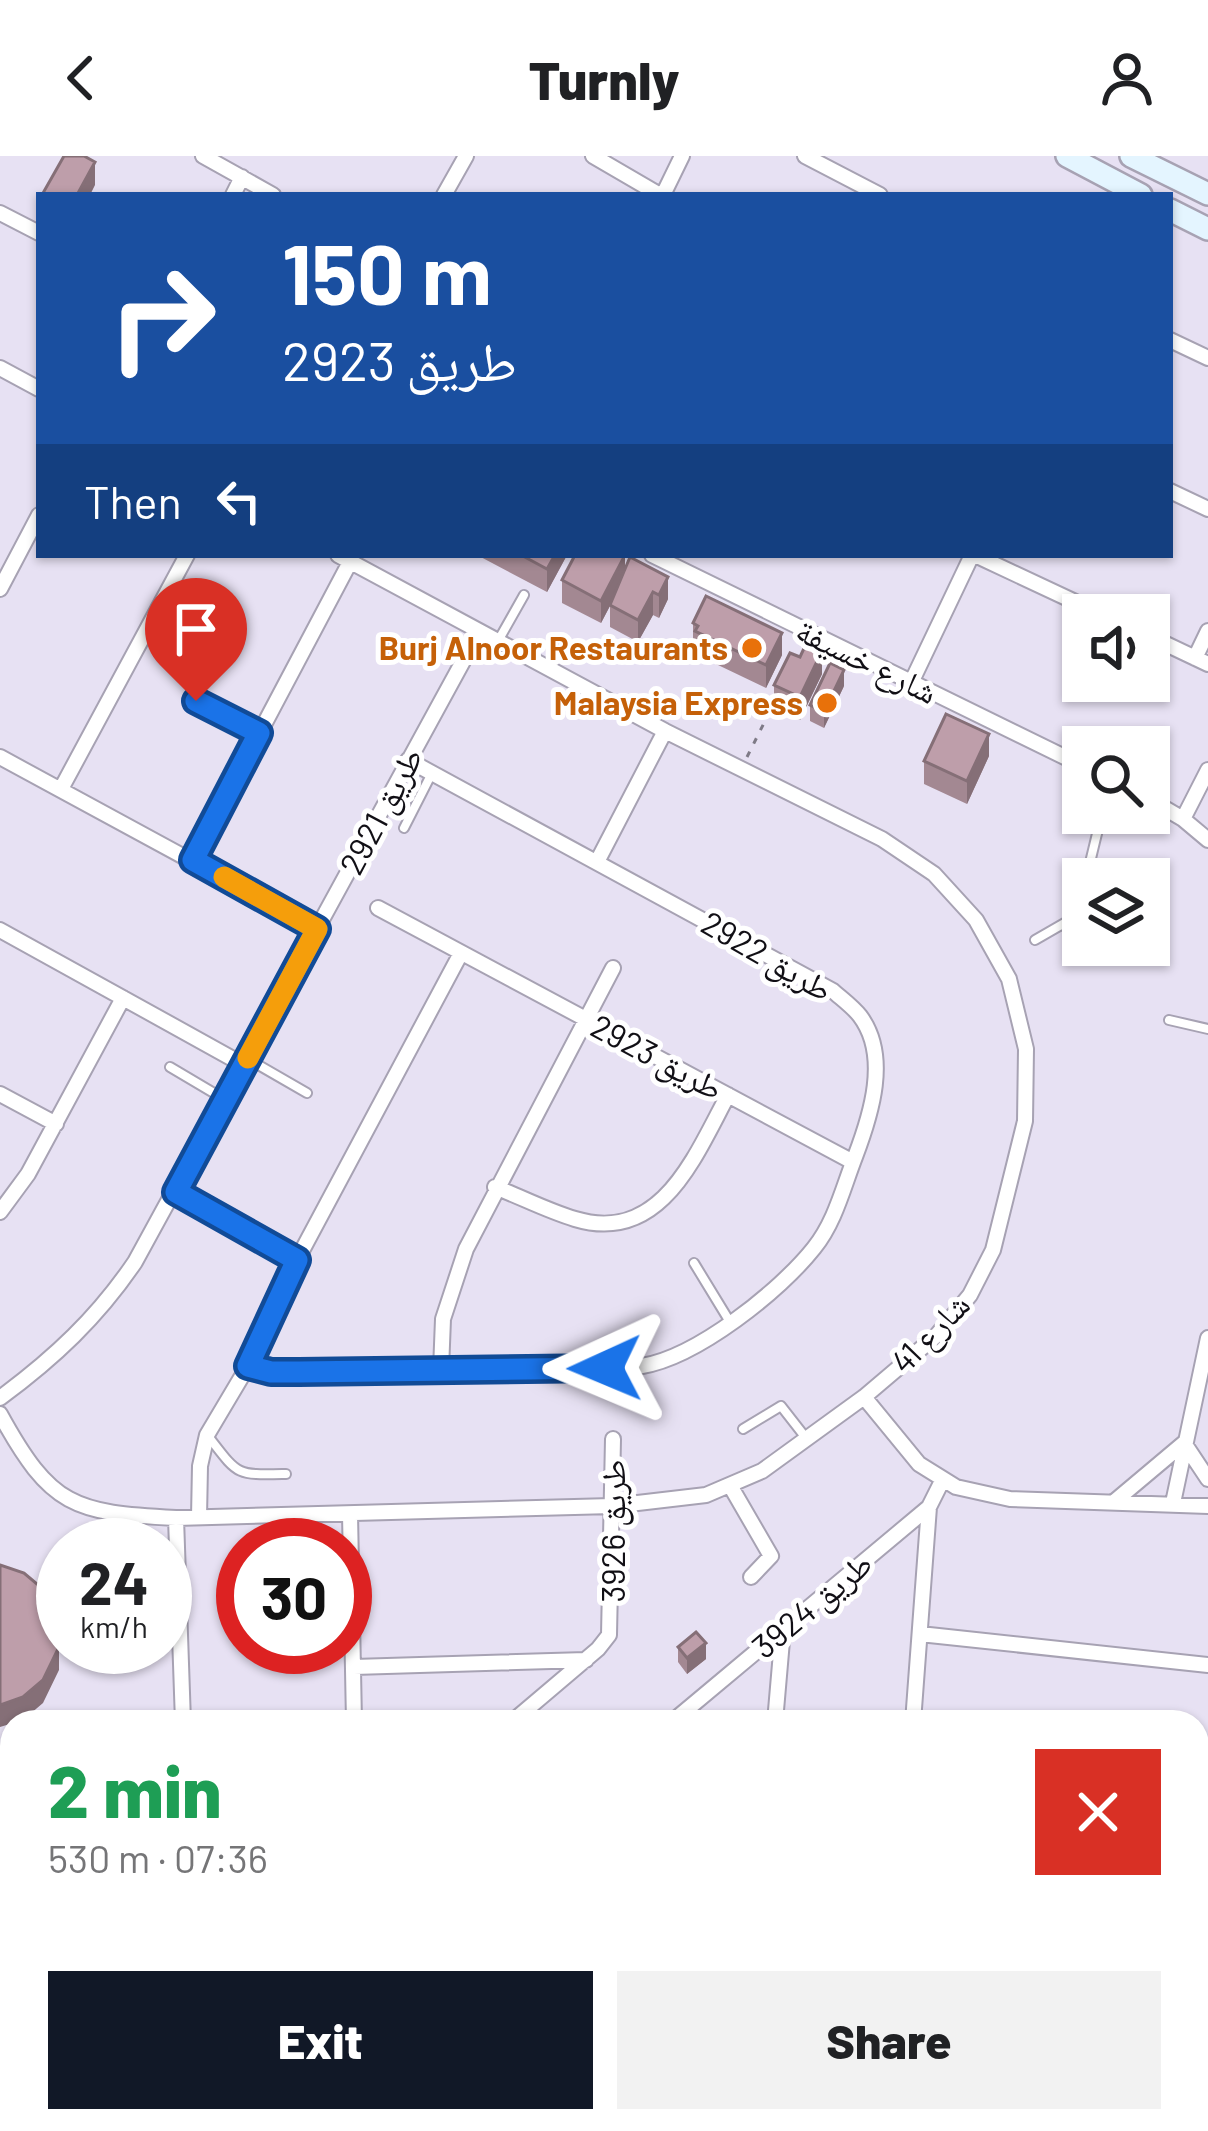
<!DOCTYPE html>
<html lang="en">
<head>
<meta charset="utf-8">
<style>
	body { margin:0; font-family:Barlow,"Noto Naskh Arabic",sans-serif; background:#f2f2f2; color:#202124; height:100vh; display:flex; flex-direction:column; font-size:45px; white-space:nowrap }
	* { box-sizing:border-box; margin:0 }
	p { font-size:39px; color:#757577 }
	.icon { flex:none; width:66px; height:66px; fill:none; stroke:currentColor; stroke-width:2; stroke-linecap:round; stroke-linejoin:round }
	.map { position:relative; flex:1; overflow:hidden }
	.side { position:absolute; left:0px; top:1554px; width:1209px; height:423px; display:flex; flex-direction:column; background:#fff; border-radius:36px 36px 0 0; box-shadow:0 3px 9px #0004 }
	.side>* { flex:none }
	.hud { position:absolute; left:36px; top:36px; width:1137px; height:366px; border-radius:0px; box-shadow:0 3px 9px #0004; background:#1a4fa0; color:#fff; overflow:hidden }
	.tools { position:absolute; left:1062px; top:438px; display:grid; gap:24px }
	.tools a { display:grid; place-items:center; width:108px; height:108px; border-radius:0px; background:#fff; box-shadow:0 3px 9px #0004; font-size:60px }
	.speed { position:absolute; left:36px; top:1362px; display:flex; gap:24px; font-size:60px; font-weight:700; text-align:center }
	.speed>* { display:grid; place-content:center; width:156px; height:156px; border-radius:50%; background:#fff; box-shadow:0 3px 9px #0004; line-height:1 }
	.speed small { font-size:30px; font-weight:400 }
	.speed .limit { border:18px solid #d22; background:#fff; color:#111 }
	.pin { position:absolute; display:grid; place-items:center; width:102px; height:102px; color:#fff; margin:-123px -51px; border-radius:50% 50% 50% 0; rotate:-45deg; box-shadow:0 0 12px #0007 }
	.pin .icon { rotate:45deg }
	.me { position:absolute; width:132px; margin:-66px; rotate:269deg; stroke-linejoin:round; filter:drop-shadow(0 0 9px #0008) }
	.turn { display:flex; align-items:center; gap:42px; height:252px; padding:0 48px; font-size:54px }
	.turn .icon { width:156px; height:156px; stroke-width:2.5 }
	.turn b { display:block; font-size:84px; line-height:102px }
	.then { display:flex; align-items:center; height:114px; padding:0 48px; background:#0003; gap:24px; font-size:45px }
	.round { display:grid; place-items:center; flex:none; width:126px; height:126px; border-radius:0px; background:#f2f2f2 }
	.head { display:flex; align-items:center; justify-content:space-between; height:204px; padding:0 48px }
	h1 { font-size:72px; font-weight:800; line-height:90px; color:#1e9e55 }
	.action { display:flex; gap:24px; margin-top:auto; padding:24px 48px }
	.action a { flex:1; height:138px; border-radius:0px; background:#111827; color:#fff; font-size:48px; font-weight:800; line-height:138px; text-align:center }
	.action a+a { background:#f2f2f2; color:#202124 }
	header { display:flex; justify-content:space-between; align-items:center; height:156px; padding:0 48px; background:#fff; font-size:54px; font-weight:800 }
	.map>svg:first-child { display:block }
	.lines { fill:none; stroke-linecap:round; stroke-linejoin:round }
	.lane-casing { stroke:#a7a2b3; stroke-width:12 }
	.street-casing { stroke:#a7a2b3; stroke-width:18 }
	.secondary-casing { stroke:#a7a2b3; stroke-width:26 }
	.path { stroke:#7e7a86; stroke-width:3; stroke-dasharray:6 9; stroke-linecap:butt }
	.lane { stroke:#fff; stroke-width:8 }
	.street { stroke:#fff; stroke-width:14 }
	.secondary { stroke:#e4f5ff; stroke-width:21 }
	.wall { fill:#a38892 }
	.shaded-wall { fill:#856f77 }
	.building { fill:#be9eaa; stroke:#856f77; stroke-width:3 }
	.route-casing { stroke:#114b97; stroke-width:30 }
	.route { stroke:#1a73e8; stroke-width:21 }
	.slow { stroke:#f59e0b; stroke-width:21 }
	.food-dot { fill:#e8710a; stroke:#fff; stroke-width:4.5 }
	.labels { text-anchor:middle; stroke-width:10; stroke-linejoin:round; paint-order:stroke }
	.food-label { font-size:33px; font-weight:bold; fill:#c56008; stroke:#fff; text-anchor:end }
	.street-label { font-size:33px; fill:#110f15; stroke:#fff }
</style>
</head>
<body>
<header><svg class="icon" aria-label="back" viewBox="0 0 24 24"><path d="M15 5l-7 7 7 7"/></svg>Turnly<svg class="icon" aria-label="person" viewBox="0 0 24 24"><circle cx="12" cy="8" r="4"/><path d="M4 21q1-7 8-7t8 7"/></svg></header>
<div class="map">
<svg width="1208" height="1975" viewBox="0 0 1208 1975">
	<rect width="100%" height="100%" fill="#e7e1f3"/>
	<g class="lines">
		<defs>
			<path id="lane" d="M498,485L524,439
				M196,545L259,577
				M404,672L432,617
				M1086,723L1102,657
				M1064,770L1083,776
				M1035,784L1068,765L1083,738
				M1169,864L1208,873
				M248,903L307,937
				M170,911L224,943
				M694,1107L730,1166
				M743,1273L781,1250L806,1282
				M208,1280C239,1320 235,1319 286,1318
				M155,1975L157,1965"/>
			<path id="street" d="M203,0L273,39
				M593,0L660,39
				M805,0L880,39
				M233,39L242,21
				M444,39L466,0
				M663,39L682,0
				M0,57L39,77
				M1170,184L1208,202
				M0,212L39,233
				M1170,335L1208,353
				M652,399L1083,610
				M975,399L1103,459
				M0,433L39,359
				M1149,480L1208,508
				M1195,502L1208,475
				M911,527L972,399
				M0,601L317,773
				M61,633L187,399
				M1149,643L1183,663L1208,684
				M1183,663L1208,614
				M193,703L350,406
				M598,704L665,575
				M378,752L853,1006
				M0,774L244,909
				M0,938L56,968
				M495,1031C521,1041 548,1055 575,1063C661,1089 695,1000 728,939
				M176,1036L297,1104
				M0,1056L28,1018L123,842
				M248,1210L271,1216H327L605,1212C617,1211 630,1212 642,1210C697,1201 780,1135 814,1092C835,1066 843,1032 855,1001C871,959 890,900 860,860C853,851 842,843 833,835L408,604
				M441,1214L443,1163L466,1093L613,812
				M864,1241L919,1308L956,1331L1010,1343L1208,1350
				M0,1242C54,1202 97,1162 135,1106L479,476
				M0,1258C51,1351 74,1357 176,1362L612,1350L706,1339L762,1315L864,1241L937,1179L970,1139L993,1094L1025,965L1026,893L1009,823L976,764L934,718L882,683L665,575L338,399
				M731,1331L771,1400L751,1421
				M1115,1345L1184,1287L1208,1323
				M1173,1347L1208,1182
				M350,1358L354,1566
				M199,1361L200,1310L207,1279L248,1210L297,1104L461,797
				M176,1362L183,1566
				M920,1478L1208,1509
				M354,1511L586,1504
				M512,1566L598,1493L609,1479L613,1283
				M672,1566L929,1351L942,1325
				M775,1566L783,1473
				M913,1566L929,1351
				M1197,1649L1208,1650
				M0,1734L12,1735
				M1197,1799L1208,1800
				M1197,1947L1208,1948
				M543,1975L545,1965
				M871,1975L873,1965"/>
			<path id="secondary" d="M1067,0L1141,39
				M1131,0L1208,38
				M1170,54L1208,73"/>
		</defs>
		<use href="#lane" class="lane-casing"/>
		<use href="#street" class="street-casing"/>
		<use href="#secondary" class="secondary-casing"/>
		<path class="path" d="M747,601L775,545"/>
		<use href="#lane" class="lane"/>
		<use href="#street" class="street"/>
		<use href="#secondary" class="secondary"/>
	</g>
	<path class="wall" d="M477,399H567L547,436Z
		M625,411L668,443L659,462L653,459L638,486L610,471V450L601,467L562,447V424Z
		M693,467L782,499L766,532L695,498V491L693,490Z
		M800,501L822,518L800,564L774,552V529Z
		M844,530L824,572L810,565V549Z
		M989,600L967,648L924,628V605Z
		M678,1491L706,1503L687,1518L678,1506Z"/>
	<path class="shaded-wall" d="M95,6V29L90,39H77Z
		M555,399H567L547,436V413Z
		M625,399V421L601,467V445Z
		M668,421V443L659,462V439Z
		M653,436V459L638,486V464Z
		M782,477V499L766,532V509Z
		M822,495V518L800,564V541Z
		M844,514V530L824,572V556Z
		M989,578V600L967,648V625Z
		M706,1487V1503L687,1518V1502Z
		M59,1491V1514L43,1547L23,1564L0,1571V1549Z"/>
	<path class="building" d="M64,0H84L95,6L77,39H47L43,37Z
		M521,399H555L547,413Z
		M575,399H625L601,445L562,424Z
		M630,401L668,421L659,439L653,436L638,464L610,449Z
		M706,440L782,477L766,509L695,475L698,470L693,467Z
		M806,488L822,495L800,541L774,529L790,497L800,501Z
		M830,507L844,514L824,556L810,549Z
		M946,558L989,578L967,625L924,605Z
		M0,1409L24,1417L43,1433L55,1454L59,1491L43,1524L23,1541L0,1549Z
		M696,1476L706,1487L687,1502L678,1491Z"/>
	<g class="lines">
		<defs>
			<path id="route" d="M196,545L259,577L193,704L317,773L176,1036L297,1104L248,1210L271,1216H299L605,1212"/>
		</defs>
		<use href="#route" class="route-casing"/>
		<use href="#route" class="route"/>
		<path class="slow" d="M224,721L317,773L248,902"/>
	</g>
	<g class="food-dot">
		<circle cx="752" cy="492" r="12"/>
		<circle cx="827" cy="547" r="12"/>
	</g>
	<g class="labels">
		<g class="food-label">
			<text x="728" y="504">Burj Alnoor Restaurants</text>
			<text x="803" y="559">Malaysia Express</text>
		</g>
		<g class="street-label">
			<text transform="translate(867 505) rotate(26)" y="12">شارع خسيفة</text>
			<text transform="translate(381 655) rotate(-62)" y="12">طريق 2921</text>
			<text transform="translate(767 800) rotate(30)" y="12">طريق 2922</text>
			<text transform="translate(657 901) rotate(28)" y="12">طريق 2923</text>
			<text transform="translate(930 1177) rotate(-46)" y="12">شارع 41</text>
			<text transform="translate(613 1375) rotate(-90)" y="12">طريق 3926</text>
			<text transform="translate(812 1449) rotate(-40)" y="12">طريق 3924</text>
		</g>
	</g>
</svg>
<div class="tools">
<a><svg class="icon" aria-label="sound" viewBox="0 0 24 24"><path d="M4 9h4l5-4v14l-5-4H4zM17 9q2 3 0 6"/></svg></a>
<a><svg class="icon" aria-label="search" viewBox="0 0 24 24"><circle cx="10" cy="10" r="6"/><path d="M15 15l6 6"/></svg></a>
<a><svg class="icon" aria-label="layers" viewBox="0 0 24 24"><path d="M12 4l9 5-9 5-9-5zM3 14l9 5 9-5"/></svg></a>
</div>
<div class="speed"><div>24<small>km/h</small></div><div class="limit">30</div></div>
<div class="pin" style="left:196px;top:545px;background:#d93025"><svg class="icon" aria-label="arrive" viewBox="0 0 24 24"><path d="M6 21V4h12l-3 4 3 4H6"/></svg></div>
<svg class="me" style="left:605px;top:1212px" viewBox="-20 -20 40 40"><path d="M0-17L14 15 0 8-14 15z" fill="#1a73e8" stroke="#fff" stroke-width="4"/></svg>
<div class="hud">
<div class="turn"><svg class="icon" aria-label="right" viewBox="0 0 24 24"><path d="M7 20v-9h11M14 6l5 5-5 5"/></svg><div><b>150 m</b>طريق 2923</div></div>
<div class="then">Then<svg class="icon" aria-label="left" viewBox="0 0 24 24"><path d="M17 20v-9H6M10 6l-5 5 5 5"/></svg></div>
</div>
<section class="side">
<div class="head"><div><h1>2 min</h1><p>530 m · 07:36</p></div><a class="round" style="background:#d93025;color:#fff"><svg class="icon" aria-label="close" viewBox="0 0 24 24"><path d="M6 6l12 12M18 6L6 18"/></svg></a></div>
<div class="action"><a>Exit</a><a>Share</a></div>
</section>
</div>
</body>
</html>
